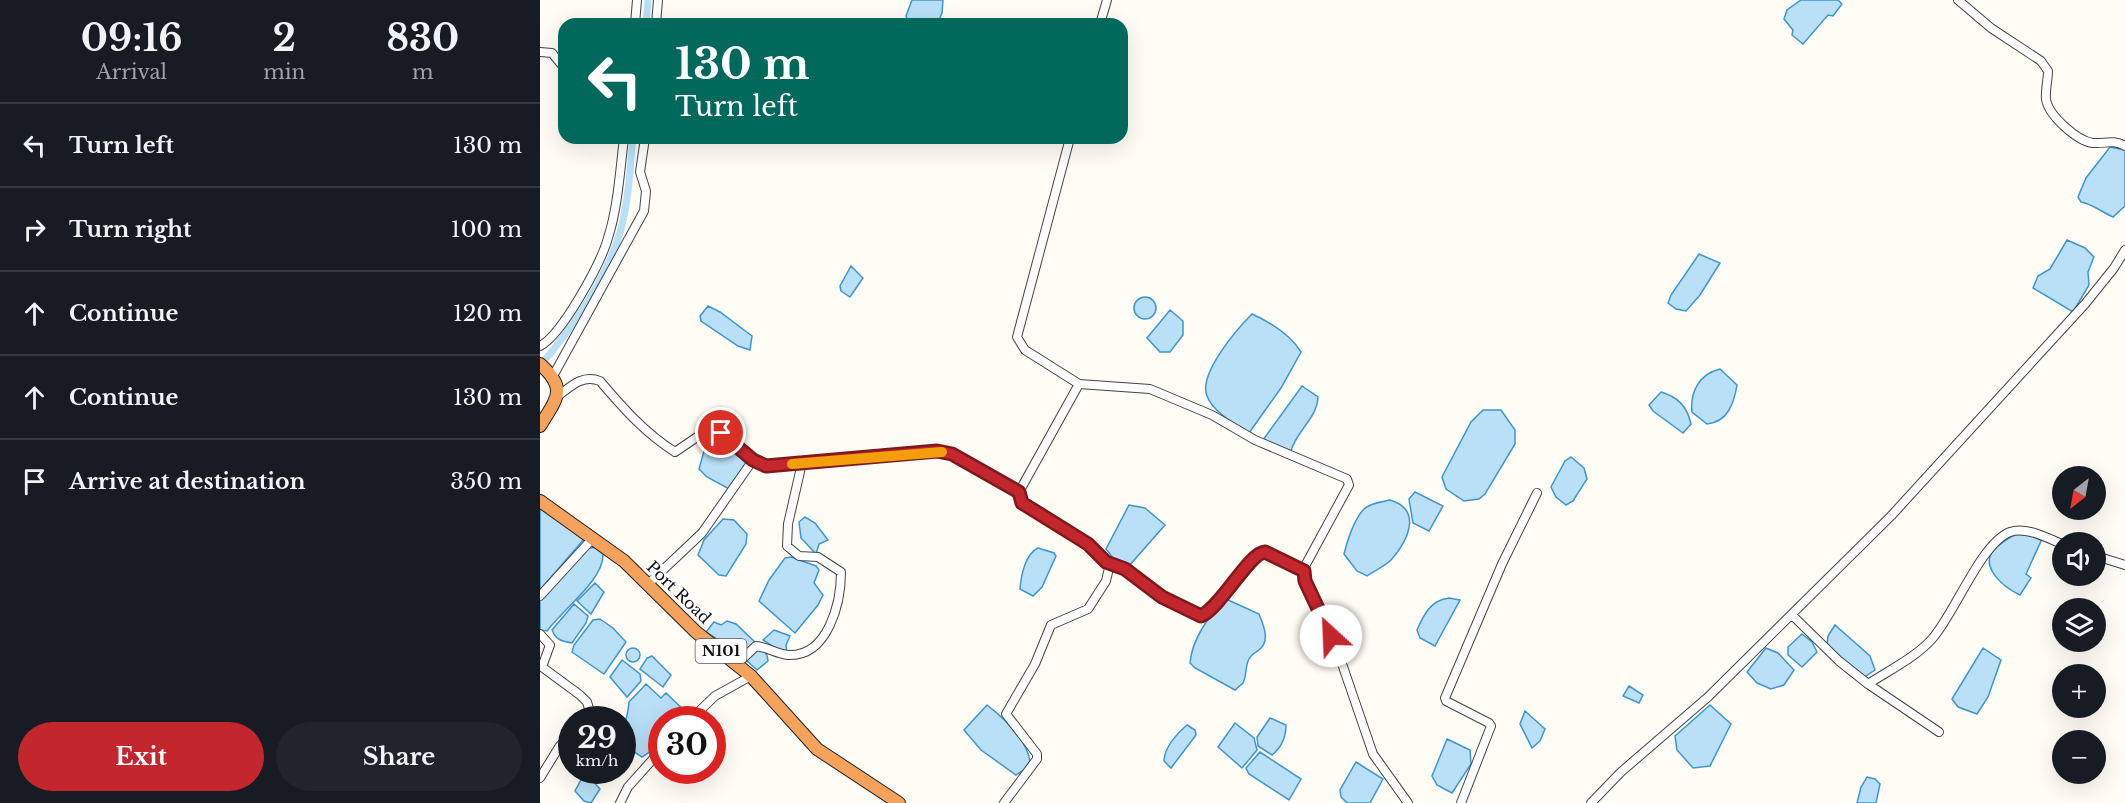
<!DOCTYPE html>
<html lang="en">
<head>
<meta charset="utf-8">
<style>
	body { margin:0; font-family:"Libre Baskerville",serif; background:#20242c; color:#f1f3f6; height:100vh; display:flex; flex-direction:column; font-size:22px; white-space:nowrap }
	* { box-sizing:border-box; margin:0 }
	p { font-size:20px; color:#9ea1a6 }
	.icon { flex:none; width:33px; height:33px; fill:none; stroke:currentColor; stroke-width:2; stroke-linecap:round; stroke-linejoin:round }
	.map { position:relative; flex:1; overflow:hidden }
	.side { display:flex; flex-direction:column; background:#171b24; width:540px }
	.side>* { flex:none }
	.top-card { position:absolute; left:18px; top:18px; width:570px; height:126px; border-radius:18px; box-shadow:0 6px 24px #0002; background:#00695c; color:#fff; overflow:hidden }
	.needle { width:39px; rotate:211deg }
	.tools { position:absolute; left:1512px; top:466px; display:grid; gap:12px }
	.tools a { display:grid; place-items:center; width:54px; height:54px; border-radius:50%; background:#171b24; box-shadow:0 6px 24px #0002; font-size:30px }
	.speed { position:absolute; left:18px; top:706px; display:flex; gap:12px; font-size:30px; font-weight:700; text-align:center }
	.speed>* { display:grid; place-content:center; width:78px; height:78px; border-radius:50%; background:#171b24; box-shadow:0 6px 24px #0002; line-height:1 }
	.speed small { font-size:15px; font-weight:400 }
	.speed .limit { border:9px solid #d22; background:#fff; color:#111 }
	.pin { position:absolute; display:grid; place-items:center; width:51px; height:51px; color:#fff; margin:-26px; border:3px solid #fff; border-radius:50%; box-shadow:0 2px 6px #0007 }
	.me { position:absolute; width:66px; margin:-33px; rotate:335deg; stroke-linejoin:round; filter:drop-shadow(0 0 4px #0008) }
	.turn { display:flex; align-items:center; gap:21px; height:126px; padding:0 18px; font-size:27px }
	.turn .icon { width:78px; height:78px; stroke-width:2.5 }
	.turn b { display:block; font-size:42px; line-height:51px }
	.eta { display:flex; justify-content:space-evenly; align-items:center; height:102px; text-align:center }
	.eta b { font-size:36px; font-weight:800; line-height:42px }
	.primary-button { display:flex; gap:12px; margin-top:auto; padding:12px 18px }
	.primary-button a { flex:1; height:69px; border-radius:36px; background:#c4262e; color:#fff; font-size:24px; font-weight:800; line-height:69px; text-align:center }
	.primary-button a+a { background:#20242c; color:#f1f3f6 }
	ul { padding:0; list-style:none }
	li { display:flex; align-items:center; gap:18px; height:84px; padding:0 18px; border-top:2px solid #363941 }
	li div { flex:1 }
	li b { display:block; font-size:22px }
	li em { font-style:normal }
	main { display:flex; flex:1; min-height:0 }
	.map>svg:first-child { display:block }
	.water { fill:#b9e0f7; stroke:#3f96cf; stroke-width:1.5 }
	.lines { fill:none; stroke-linecap:round; stroke-linejoin:round }
	.canal { stroke:#b9e0f7; stroke-width:7 }
	.minor-casing { stroke:#444; stroke-width:10 }
	.highway-casing { stroke:#222; stroke-width:14 }
	.minor { stroke:#fff; stroke-width:8 }
	.highway { stroke:#f5a25d; stroke-width:12 }
	.route-casing { stroke:#7f191e; stroke-width:15 }
	.route { stroke:#c4262e; stroke-width:10 }
	.slow { stroke:#f59e0b; stroke-width:10 }
	.labels { text-anchor:middle; stroke-width:6; stroke-linejoin:round; paint-order:stroke }
	.shield { fill:#fff; stroke:#585858; stroke-width:1.5 }
	.shield-label { font-size:15px; font-weight:bold; fill:#111 }
	.street-label { font-size:16px; fill:#111; stroke:#fff }
</style>
</head>
<body>
<main>
<section class="side">
<div class="eta">
<div><b>09:16</b><p>Arrival</p></div>
<div><b>2</b><p>min</p></div>
<div><b>830</b><p>m</p></div>
</div>
<ul>
<li><svg class="icon" aria-label="left" viewBox="0 0 24 24"><path d="M17 20v-9H6M10 6l-5 5 5 5"/></svg><div><b>Turn left</b></div><em>130 m</em></li>
<li><svg class="icon" aria-label="right" viewBox="0 0 24 24"><path d="M7 20v-9h11M14 6l5 5-5 5"/></svg><div><b>Turn right</b></div><em>100 m</em></li>
<li><svg class="icon" aria-label="ahead" viewBox="0 0 24 24"><path d="M12 20V5M6 11l6-6 6 6"/></svg><div><b>Continue</b></div><em>120 m</em></li>
<li><svg class="icon" aria-label="ahead" viewBox="0 0 24 24"><path d="M12 20V5M6 11l6-6 6 6"/></svg><div><b>Continue</b></div><em>130 m</em></li>
<li><svg class="icon" aria-label="arrive" viewBox="0 0 24 24"><path d="M6 21V4h12l-3 4 3 4H6"/></svg><div><b>Arrive at destination</b></div><em>350 m</em></li>
</ul>
<div class="primary-button"><a>Exit</a><a>Share</a></div>
</section>
<div class="map">
<svg width="1585" height="803" viewBox="0 0 1585 803">
	<rect width="100%" height="100%" fill="#fffdf5"/>
	<path class="water" d="M372,0H403L402,13L397,24H369L366,16Z
		M1261,0H1298L1302,4L1293,16L1288,15L1263,44L1252,35L1253,30L1244,19L1247,10Z
		M1570,147L1585,150V206L1573,217C1562,212 1552,204 1541,202L1538,197L1546,178Z
		M1527,240L1545,248L1554,257L1548,272L1549,285L1533,312L1493,288L1498,276L1510,269Z
		M1159,254L1180,263L1160,295L1146,311L1136,309L1128,303L1131,295Z
		M311,266L323,278L310,297L301,291L300,286Z
		M594 308a11 11 0 1 1 22 0a11 11 0 1 1-22 0Z
		M168,306L180,312L212,336L210,350L198,346L161,321L160,316Z
		M630,310L643,321V335L630,352H620L607,338Z
		M712,314C732,323 750,334 761,352L741,388L709,433C695,424 673,412 667,396C658,374 697,329 712,314Z
		M1180,369L1197,385C1194,403 1188,422 1167,424L1152,412C1150,392 1159,374 1180,369Z
		M762,386L778,397C777,419 756,431 751,451L723,440Z
		M1121,392C1138,397 1147,406 1151,424L1143,433L1113,411L1109,405Z
		M943,410H961L975,430V444L945,494L939,499L924,501L906,489L902,477L931,422Z
		M178,434L210,461L191,490L167,477L159,469L164,451Z
		M1031,457L1044,468L1047,479L1033,501L1026,505L1016,497L1011,487L1025,461Z
		M875,492L903,506L889,531L873,523L869,499Z
		M850,500C883,510 868,541 851,560C845,566 834,571 827,576L817,571L804,554C807,541 814,520 823,510C829,503 842,502 850,500Z
		M589,505L605,508L625,525L588,567L576,562L566,549Z
		M0,508L45,538L0,590Z
		M265,517L275,523L288,540L279,544L276,554L261,538L259,522Z
		M183,519L194,520L207,534L206,544L186,576L179,575L158,555L164,540Z
		M1483,533L1502,539L1486,574L1491,578L1480,595C1460,586 1433,560 1462,543C1469,538 1474,534 1483,533Z
		M56,547L63,554C64,580 22,610 7,631L0,630V600L46,549Z
		M498,548L514,553L516,556L502,587L493,596L480,589C481,576 485,554 498,548Z
		M251,557L276,566L279,570L274,583L283,595L278,605L255,633L219,601L229,580L245,558Z
		M55,583L64,592L51,614L37,601Z
		M909,598L920,600L895,646L880,638L877,630C884,614 891,600 909,598Z
		M686,599L719,614C723,624 731,641 719,650C714,654 712,653 709,659C705,666 707,675 703,683L695,690L655,668L650,663C652,639 669,615 686,599Z
		M34,604L48,616L46,623L32,643C21,641 16,640 12,630Z
		M60,619L73,628L86,642L64,674L32,652L34,645L53,620Z
		M187,621L196,624L215,642L208,651L200,654L166,632L174,622L181,625Z
		M1295,625L1330,656L1335,670L1323,678L1287,645L1288,636Z
		M234,630L250,636L246,645L247,652L240,651L223,640Z
		M1262,634L1272,642L1277,652L1262,667L1248,655V647Z
		M86 655a7 7 0 1 1 14 0a7 7 0 1 1-14 0Z
		M1226,648L1238,653L1254,670L1244,685L1231,689L1217,683L1207,672Z
		M1443,648L1461,660L1448,697L1437,714L1418,707L1412,699Z
		M217,650H223L227,655L228,661L217,670L206,660Z
		M112,656L131,675L123,687L100,669L107,658Z
		M82,660L100,674L101,681L87,697L70,677Z
		M106,684L121,698L126,693L149,715L145,720H122L121,744L102,757L83,744C82,729 88,717 89,702Z
		M1089,686L1103,695L1099,703L1083,696Z
		M447,705C465,719 486,738 490,761L485,769L476,775L441,750L424,730Z
		M1170,705L1191,724L1170,766L1153,768L1137,750L1135,736Z
		M985,711L1005,729L1000,741L992,748L980,724Z
		M730,718L746,725C746,737 742,747 732,755L718,746L717,737Z
		M695,723L714,738L717,750L702,768L678,747Z
		M647,725L655,730L656,735L631,768L624,761C624,748 637,733 647,725Z
		M907,739L930,750L931,764L912,793L897,785L892,776Z
		M720,752L761,779L749,800L709,774L706,768Z
		M816,762L843,779L830,803H807L801,797L800,790Z
		M1327,777L1335,779L1340,784L1336,803H1317L1321,787Z
		M42,778L51,779L60,789L51,803L44,801L35,791Z"/>
	<g class="lines">
		<path class="canal" d="M106,24L108,0
			M0,366C33,327 67,279 81,229C89,199 90,168 93,138"/>
		<defs>
			<path id="minor" d="M1418,0L1451,28L1501,61L1508,71C1508,80 1505,90 1506,99C1508,115 1537,141 1553,143C1565,144 1573,139 1585,146
				M95,24L97,0
				M116,24L118,0
				M560,24L567,0
				M0,52L12,53L21,64L24,63
				M0,346C22,335 61,263 68,238C78,207 80,170 84,138
				M13,376L104,211L106,191L100,172L105,138
				M539,384L610,389L672,415L715,440L807,479L809,485L765,566L763,576L799,655L833,754L868,803
				M18,396C31,386 43,374 60,381C83,408 105,433 135,452L163,433H181L213,460
				M1556,556L1585,565
				M566,562C601,571 626,605 661,616L691,589L721,552L763,571
				M107,585L162,533L213,460L226,466L397,451L412,454L479,492
				M0,596L53,538
				M1252,615L1299,661L1328,684C1348,671 1376,657 1392,639C1415,613 1441,543 1470,532C1486,526 1507,538 1522,544
				M0,634L10,645L2,667L40,695L47,702L50,712L43,720
				M197,664L216,646C227,647 237,654 248,655C288,657 301,603 301,572L278,557L259,556L247,546L248,524L262,463
				M1328,684L1399,732
				M150,720L175,696L211,676
				M0,778L19,747L32,733
				M80,803L88,787L122,749
				M464,803L497,759V754L466,714L495,664L511,625L548,609L566,581L569,568L547,544L482,503L479,492L539,384L485,350L477,337L530,138
				M921,803L951,726L949,723L906,701L905,698L962,564L997,493
				M1051,803L1081,772L1168,697L1351,516L1545,304L1574,268L1585,250"/>
			<path id="highway" d="M0,364C28,389 17,398 0,426
				M0,501L84,561L156,632L211,676L277,749L359,803"/>
		</defs>
		<use href="#minor" class="minor-casing"/>
		<use href="#highway" class="highway-casing"/>
		<use href="#minor" class="minor"/>
		<use href="#highway" class="highway"/>
	</g>
	<g class="lines">
		<defs>
			<path id="route" d="M181,433L213,460L226,466L397,451L412,454L479,492L482,503L548,544L566,562L585,569L622,597L661,616C681,607 709,553 725,552L764,571L765,581L791,636"/>
		</defs>
		<use href="#route" class="route-casing"/>
		<use href="#route" class="route"/>
		<path class="slow" d="M252,464L402,452"/>
	</g>
	<g class="labels">
		<rect class="shield" x="155.5" y="639" width="51" height="24" rx="4.5"/>
		<g class="shield-label">
			<text x="181" y="656">N101</text>
		</g>
		<g class="street-label">
			<text transform="translate(139 592) rotate(44)" y="6">Port Road</text>
		</g>
	</g>
</svg>
<div class="tools">
<a><svg class="needle" viewBox="-14 -14 28 28"><path d="M0-13l5 13h-10z" fill="#e53935"/><path d="M0 13l5-13h-10z" fill="#9ea1a6"/></svg></a>
<a><svg class="icon" aria-label="sound" viewBox="0 0 24 24"><path d="M4 9h4l5-4v14l-5-4H4zM17 9q2 3 0 6"/></svg></a>
<a><svg class="icon" aria-label="layers" viewBox="0 0 24 24"><path d="M12 4l9 5-9 5-9-5zM3 14l9 5 9-5"/></svg></a>
<a>+</a>
<a>−</a>
</div>
<div class="speed"><div>29<small>km/h</small></div><div class="limit">30</div></div>
<div class="pin" style="left:181px;top:433px;background:#d93025"><svg class="icon" aria-label="arrive" viewBox="0 0 24 24"><path d="M6 21V4h12l-3 4 3 4H6"/></svg></div>
<svg class="me" style="left:791px;top:636px" viewBox="-20 -20 40 40"><circle r="19" fill="#fff"/><path d="M0-13L10 11 0 6-10 11z" fill="#c4262e"/></svg>
<div class="top-card">
<div class="turn"><svg class="icon" aria-label="left" viewBox="0 0 24 24"><path d="M17 20v-9H6M10 6l-5 5 5 5"/></svg><div><b>130 m</b>Turn left</div></div>
</div>
</div>
</main>
</body>
</html>
